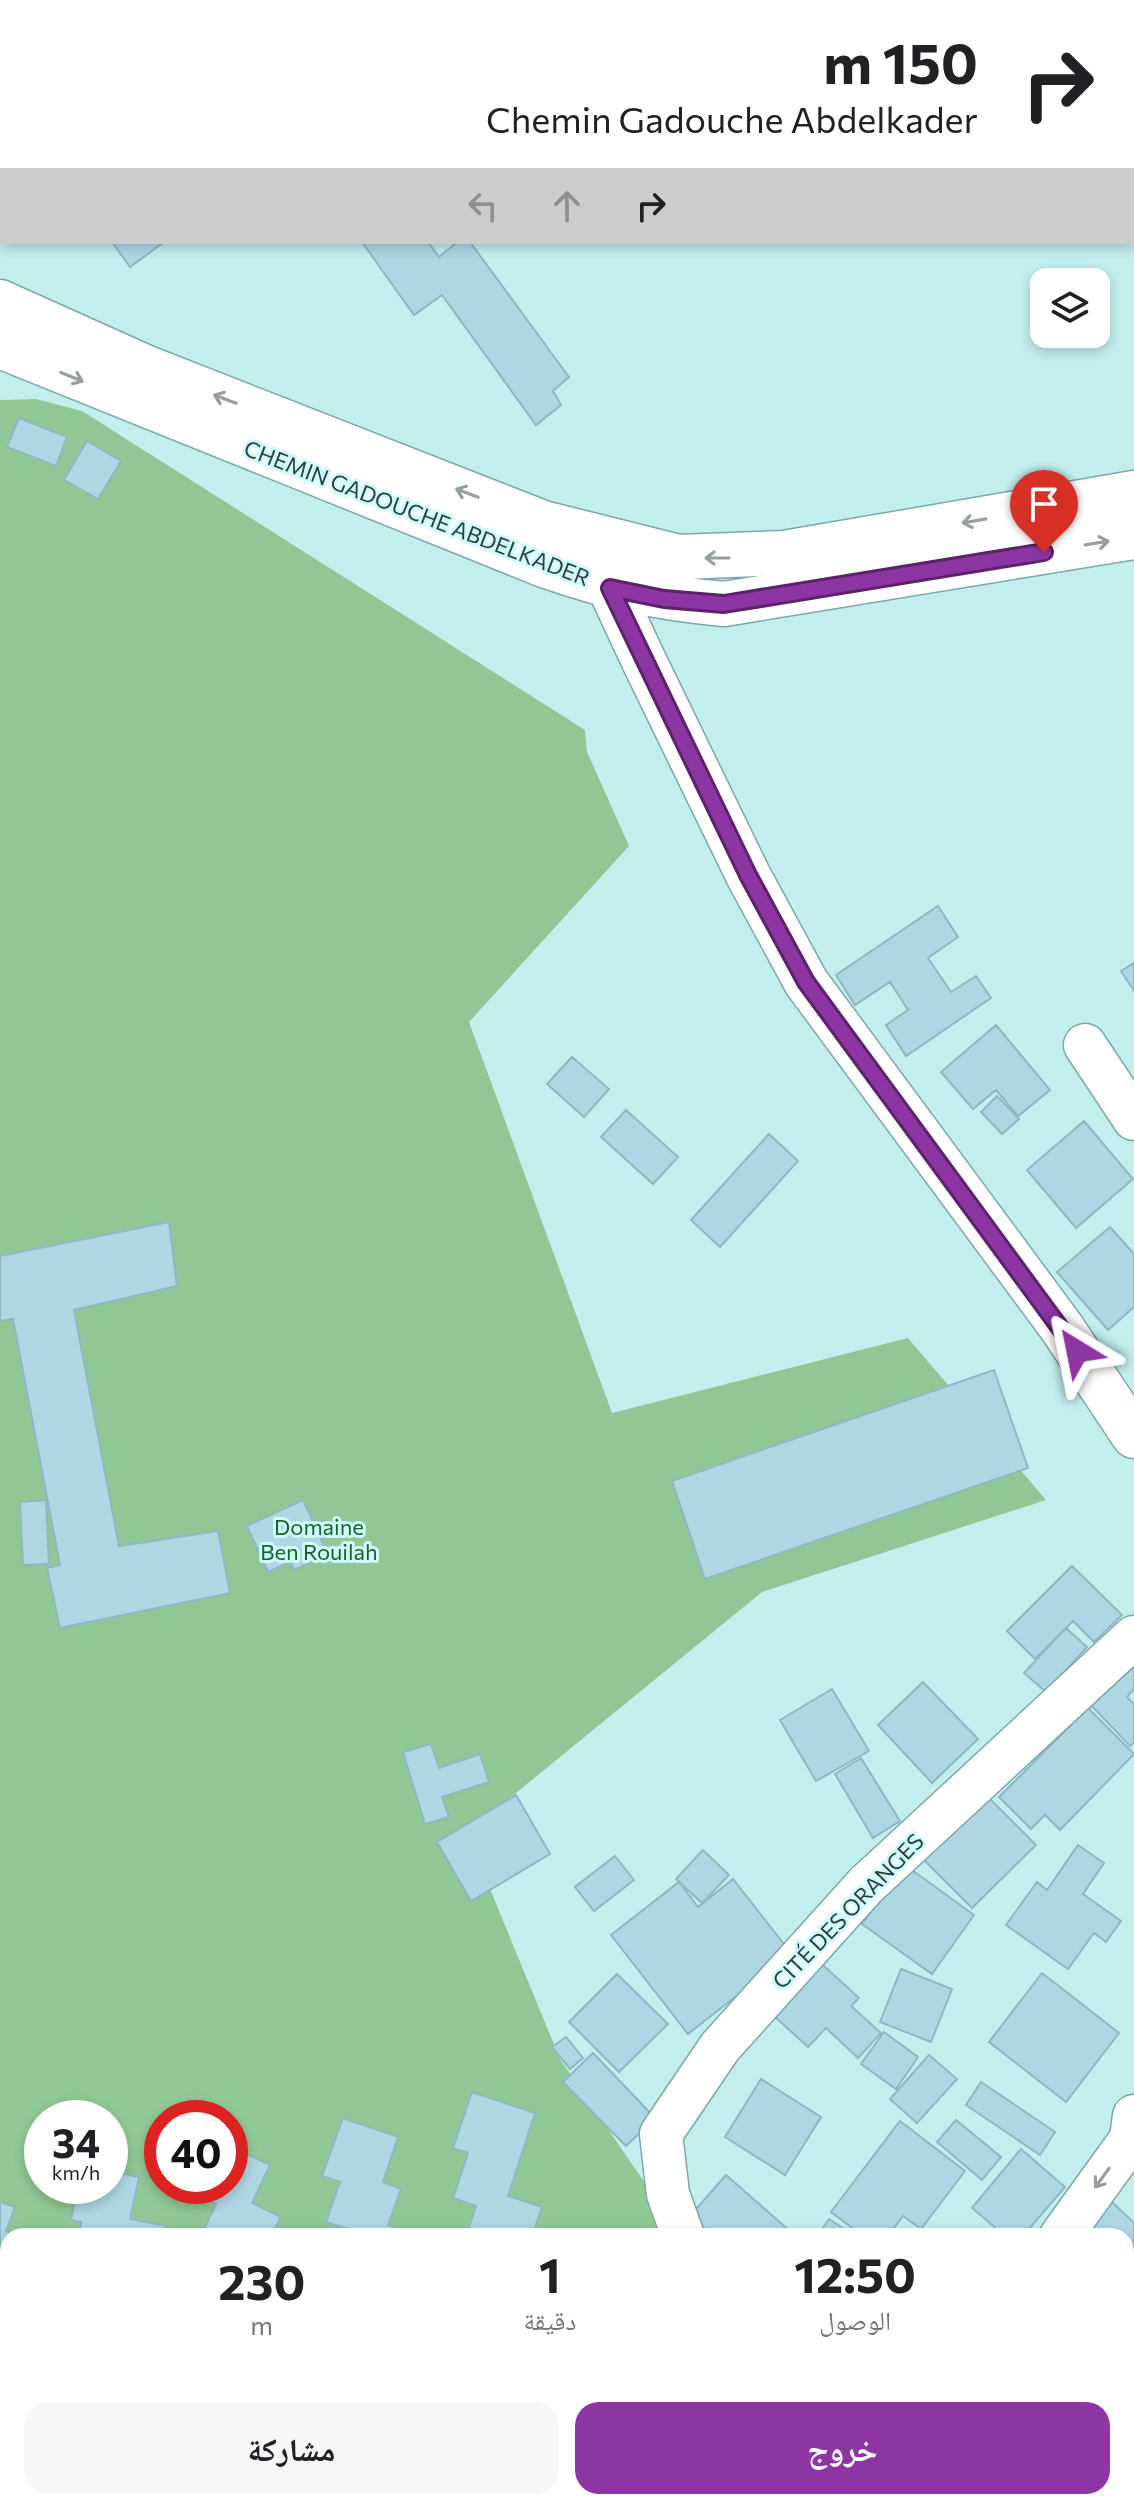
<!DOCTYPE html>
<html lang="ar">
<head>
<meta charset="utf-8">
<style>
	body { margin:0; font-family:Commissioner,"Noto Naskh Arabic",sans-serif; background:#f6f6f6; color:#202124; direction:rtl; height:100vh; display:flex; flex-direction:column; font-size:30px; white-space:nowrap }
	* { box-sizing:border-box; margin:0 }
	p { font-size:26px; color:#757577 }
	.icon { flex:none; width:44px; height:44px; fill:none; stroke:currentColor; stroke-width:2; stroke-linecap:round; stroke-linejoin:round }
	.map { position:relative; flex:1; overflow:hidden; direction:ltr }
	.sheet { position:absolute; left:0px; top:2228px; width:1134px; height:282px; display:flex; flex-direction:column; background:#fff; border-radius:24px 24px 0 0; box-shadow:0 4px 12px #0003; direction:rtl }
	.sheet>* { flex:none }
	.top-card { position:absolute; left:0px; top:0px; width:1134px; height:244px; box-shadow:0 4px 12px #0003; direction:rtl; background:#fff; color:#202124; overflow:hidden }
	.controls { position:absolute; left:1030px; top:268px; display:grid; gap:16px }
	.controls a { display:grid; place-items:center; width:80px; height:80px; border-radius:16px; background:#fff; box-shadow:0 4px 12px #0003; font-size:40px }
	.speed { position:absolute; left:24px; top:2100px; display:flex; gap:16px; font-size:40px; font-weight:700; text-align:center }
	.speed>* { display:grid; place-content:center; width:104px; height:104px; border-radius:50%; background:#fff; box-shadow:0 4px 12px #0003; line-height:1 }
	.speed small { font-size:20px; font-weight:400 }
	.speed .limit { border:12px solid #d22; background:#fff; color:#111 }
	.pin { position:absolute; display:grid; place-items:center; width:68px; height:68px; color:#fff; margin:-82px -34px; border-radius:50% 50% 50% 0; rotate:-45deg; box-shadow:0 0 8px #0007 }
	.pin .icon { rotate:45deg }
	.me { position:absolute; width:88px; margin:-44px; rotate:325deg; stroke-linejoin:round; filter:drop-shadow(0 0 6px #0008) }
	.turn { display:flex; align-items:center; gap:28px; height:168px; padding:0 24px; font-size:36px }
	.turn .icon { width:104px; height:104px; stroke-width:2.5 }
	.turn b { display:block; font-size:56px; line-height:68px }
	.lanes { display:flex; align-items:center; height:76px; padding:0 24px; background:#0003; justify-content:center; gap:40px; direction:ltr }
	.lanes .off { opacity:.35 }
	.eta { display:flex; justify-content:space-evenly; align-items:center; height:136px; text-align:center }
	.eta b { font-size:48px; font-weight:700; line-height:56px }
	.cta { display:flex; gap:16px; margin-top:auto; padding:16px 24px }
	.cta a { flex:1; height:92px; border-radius:24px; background:#8d36a3; color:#fff; font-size:32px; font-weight:700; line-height:92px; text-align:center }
	.cta a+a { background:#f6f6f6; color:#202124 }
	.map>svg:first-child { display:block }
	.green { fill:#90c895; fill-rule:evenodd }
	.building { fill:#aed6e3; stroke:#90b7c4; stroke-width:2 }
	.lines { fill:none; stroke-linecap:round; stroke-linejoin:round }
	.lane-casing { stroke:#7da8a8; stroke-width:23 }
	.street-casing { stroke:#7da8a8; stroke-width:45 }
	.secondary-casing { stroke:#7da8a8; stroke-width:47 }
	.lane { stroke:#fff; stroke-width:20 }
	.street { stroke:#fff; stroke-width:42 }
	.secondary { stroke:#fff; stroke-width:44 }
	.oneway { stroke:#969f9f }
	.route-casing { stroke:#5c236a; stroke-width:20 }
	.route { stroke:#8d36a3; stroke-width:14 }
	.labels { text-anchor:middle; stroke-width:6; stroke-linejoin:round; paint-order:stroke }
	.street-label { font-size:22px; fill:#2d3f3f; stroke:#cffcfb }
	.park-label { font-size:22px; fill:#156427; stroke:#cffcfb }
</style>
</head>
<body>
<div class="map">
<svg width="1134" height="2509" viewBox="0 0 1134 2509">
	<rect width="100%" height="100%" fill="#c2eeee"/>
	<path class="green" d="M36,399L82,411L585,730L587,752L629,846L469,1022L612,1413L908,1338L1046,1500L762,1592L467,1833L560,2059L647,2186L675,2236H8V2498L0,2501V400ZM42,2118H110V2186H42ZM162,2118H230V2186H162Z"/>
	<path class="building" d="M518,0H657L516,2Z
		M877,0H962L877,2Z
		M0,56L2,59V143L0,141Z
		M1134,134V196L1132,195Z
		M112,242H164L130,267Z
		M362,242H428L439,257L457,242H470L569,377L553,391L561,405L536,425L442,295L414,315Z
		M19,418L67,437L56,466L7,447Z
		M87,441L121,461L98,499L64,480Z
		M938,906L958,937L928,958L951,992L976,976L991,998L906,1056L886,1025L908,1010L890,982L855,1005L836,975Z
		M1134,963V991L1121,971Z
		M996,1025L1050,1090L1018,1116L996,1090L973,1109L941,1072Z
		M572,1057L609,1089L584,1117L547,1084Z
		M997,1096L1019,1119L1002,1134L981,1112Z
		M626,1110L678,1157L653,1184L601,1137Z
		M1084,1121L1133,1179L1076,1228L1027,1170Z
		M769,1134L798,1161L720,1247L691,1220Z
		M169,1222L177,1286L74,1310L119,1546L218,1531L230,1593L60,1628L47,1568L60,1565L13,1319L0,1321V1256Z
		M1110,1227L1134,1254V1307L1108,1330L1057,1272Z
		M994,1370L1028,1468L705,1579L672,1481Z
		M46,1500L49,1564L23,1565L20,1502Z
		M303,1500L328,1555L294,1570L290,1562L268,1572L247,1526Z
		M1072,1566L1122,1615L1094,1642L1073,1621L1035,1659L1007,1631Z
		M1066,1628L1087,1647L1046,1692L1024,1673Z
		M1134,1663V1689L1127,1697L1134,1704V1743L1130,1746L1087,1701Z
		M923,1682L978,1739L932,1783L878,1725Z
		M832,1689L869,1751L816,1781L780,1720Z
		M1088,1708L1134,1754L1060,1830L1045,1815L1031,1829L999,1797Z
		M431,1744L439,1768L480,1754L489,1782L442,1797L449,1817L425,1824L403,1752Z
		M861,1758L900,1821L873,1838L835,1774Z
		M985,1794L1036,1845L972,1908L921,1857Z
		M516,1795L550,1854L471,1901L437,1842Z
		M1078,1845L1104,1863L1083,1894L1121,1921L1106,1942L1094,1933L1068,1969L1006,1925L1037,1882L1047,1890Z
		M703,1850L729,1875L702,1903L676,1879Z
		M615,1856L634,1880L594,1911L575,1887Z
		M905,1865L974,1915L932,1974L862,1924Z
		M733,1879L791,1953L688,2034L611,1935L679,1882L698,1907Z
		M811,1954L859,1998L851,2006L881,2033L858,2058L826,2028L808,2047L764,2007Z
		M901,1969L952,1989L931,2042L880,2022Z
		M1042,1973L1119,2033L1066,2102L989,2042Z
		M617,1974L668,2024L619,2072L569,2022Z
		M884,2032L918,2057L896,2089L861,2064Z
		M566,2037L583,2058L570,2069L552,2047Z
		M593,2053L655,2118L626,2146L563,2082Z
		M929,2055L957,2079L917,2123L890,2099Z
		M761,2079L821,2117L785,2175L725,2137Z
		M981,2082L1055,2132L1040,2155L966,2105Z
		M472,2092L535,2113L508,2196L542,2207L532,2236H466L476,2206L453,2198L468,2153L453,2148Z
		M343,2118L398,2137L383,2182L401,2189L388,2225L415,2236H349L351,2230L326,2222L340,2182L322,2176Z
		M956,2120L1001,2157L982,2180L937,2142Z
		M900,2121L965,2171L921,2229L903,2216L888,2236H863L831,2212Z
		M230,2146L270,2165L252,2203L281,2217L271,2236H201L216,2204L193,2193L197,2186H230Z
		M1021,2149L1065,2187L1023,2236H1005L972,2208Z
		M110,2171L139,2177L130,2219L166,2226L163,2236H79L81,2222L71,2220L78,2186H110Z
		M726,2175L792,2233L790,2236H713L690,2216Z
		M1110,2200L1134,2223V2264L1126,2272V2236H1076Z
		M0,2202L15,2207L6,2231L18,2236H8V2353L0,2350Z
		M829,2219L855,2236H817Z
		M199,2502H254L257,2508L202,2509Z
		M492,2502H543L549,2509H493L489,2505Z
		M577,2502H601L588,2509H581Z
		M643,2502H707L703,2509H638Z"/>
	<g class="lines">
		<defs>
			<path id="lane" d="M99,2L102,0
				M1008,2L1009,0
				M1132,59L1134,60"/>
			<path id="street" d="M1085,1045L1134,1119
				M683,2236L668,2194L661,2134L720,2047L866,1885L1134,1637
				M1061,2236L1131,2139L1134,2116
				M42,2509H46
				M864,2509L869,2502"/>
			<path id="secondary" d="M0,302L147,368L543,523L679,557L784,553L1134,493
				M0,346L544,565C606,587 658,598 724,604L1134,537
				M608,567L610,588L643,659L748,875L806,982L1062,1328L1134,1436"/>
		</defs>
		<use href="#lane" class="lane-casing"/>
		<use href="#street" class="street-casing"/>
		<use href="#secondary" class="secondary-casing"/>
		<use href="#lane" class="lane"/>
		<use href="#street" class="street"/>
		<use href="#secondary" class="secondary"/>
	</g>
	<defs><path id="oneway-shaft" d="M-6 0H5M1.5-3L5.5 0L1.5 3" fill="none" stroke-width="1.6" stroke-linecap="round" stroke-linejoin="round" transform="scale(2)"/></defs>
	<g class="oneway">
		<use href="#oneway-shaft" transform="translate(72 377) rotate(22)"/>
		<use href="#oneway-shaft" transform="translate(225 399) rotate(-159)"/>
		<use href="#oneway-shaft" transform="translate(467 493) rotate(-159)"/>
		<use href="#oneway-shaft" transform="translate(974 521) rotate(170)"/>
		<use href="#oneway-shaft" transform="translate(1097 543) rotate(-9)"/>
		<use href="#oneway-shaft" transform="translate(717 558) rotate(-180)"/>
		<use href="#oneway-shaft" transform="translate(1102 2178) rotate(126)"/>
	</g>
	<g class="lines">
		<defs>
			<path id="route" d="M1044,552L724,604L664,599L610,588L748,875L806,982L1077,1351"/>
		</defs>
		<use href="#route" class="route-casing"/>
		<use href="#route" class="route"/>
	</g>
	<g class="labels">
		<g class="street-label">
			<text transform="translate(417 513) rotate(21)" y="8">CHEMIN GADOUCHE ABDELKADER</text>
			<text transform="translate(848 1911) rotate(-46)" y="8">CITÉ DES ORANGES</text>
		</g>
		<g class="park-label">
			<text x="319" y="1535">Domaine<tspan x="319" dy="25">Ben Rouilah</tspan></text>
		</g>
	</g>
</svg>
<div class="controls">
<a><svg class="icon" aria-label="layers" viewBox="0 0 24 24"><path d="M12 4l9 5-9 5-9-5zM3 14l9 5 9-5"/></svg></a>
</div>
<div class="speed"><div>34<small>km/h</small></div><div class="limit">40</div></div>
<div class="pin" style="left:1044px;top:552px;background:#d93025"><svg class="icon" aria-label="arrive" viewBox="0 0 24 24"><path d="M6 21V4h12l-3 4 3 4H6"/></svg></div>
<svg class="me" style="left:1077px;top:1351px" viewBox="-20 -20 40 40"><path d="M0-17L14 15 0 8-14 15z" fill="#8d36a3" stroke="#fff" stroke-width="4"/></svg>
<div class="top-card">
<div class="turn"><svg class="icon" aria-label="right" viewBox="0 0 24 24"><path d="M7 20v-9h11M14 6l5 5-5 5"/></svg><div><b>150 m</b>Chemin Gadouche Abdelkader</div></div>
<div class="lanes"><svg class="icon off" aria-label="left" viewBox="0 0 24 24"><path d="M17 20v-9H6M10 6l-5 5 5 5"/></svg><svg class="icon off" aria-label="ahead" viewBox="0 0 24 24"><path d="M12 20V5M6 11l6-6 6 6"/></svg><svg class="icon" aria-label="right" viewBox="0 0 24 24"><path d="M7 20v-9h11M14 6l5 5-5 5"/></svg></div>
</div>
<section class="sheet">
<div class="eta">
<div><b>12:50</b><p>الوصول</p></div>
<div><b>1</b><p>دقيقة</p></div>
<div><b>230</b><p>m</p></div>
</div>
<div class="cta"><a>خروج</a><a>مشاركة</a></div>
</section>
</div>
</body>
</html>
